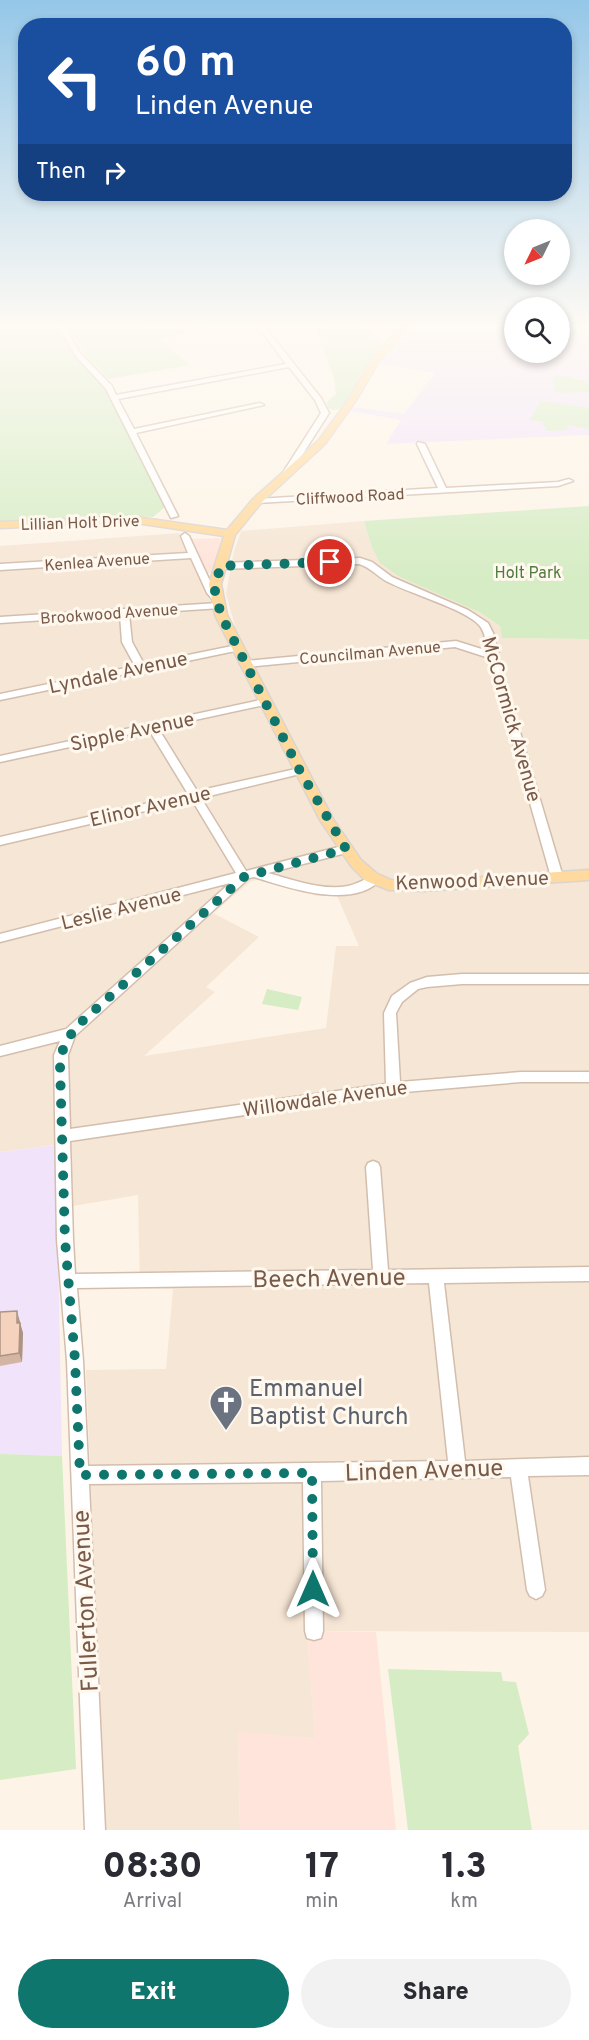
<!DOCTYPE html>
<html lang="en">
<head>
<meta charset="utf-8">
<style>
	body { margin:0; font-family:Overpass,sans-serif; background:#f2f2f3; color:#2b2b33; height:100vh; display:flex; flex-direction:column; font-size:22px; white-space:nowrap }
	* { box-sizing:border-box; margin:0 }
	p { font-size:20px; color:#7c7c81 }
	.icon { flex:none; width:33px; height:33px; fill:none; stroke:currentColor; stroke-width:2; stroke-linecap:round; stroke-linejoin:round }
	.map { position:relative; height:1830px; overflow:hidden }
	.panel { display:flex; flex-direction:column; background:#fff; flex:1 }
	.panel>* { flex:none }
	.guide { position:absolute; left:18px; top:18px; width:554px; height:183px; border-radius:24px; box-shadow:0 3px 9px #0003; background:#1a4fa0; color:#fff; overflow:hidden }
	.needle { width:39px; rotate:227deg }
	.fabs { position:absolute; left:504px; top:219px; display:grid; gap:12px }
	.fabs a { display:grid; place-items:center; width:66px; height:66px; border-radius:50%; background:#fff; box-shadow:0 3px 9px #0003; font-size:30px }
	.pin { position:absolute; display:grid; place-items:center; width:51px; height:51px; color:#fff; margin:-26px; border:3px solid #fff; border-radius:50%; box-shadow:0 2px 6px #0007 }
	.me { position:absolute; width:66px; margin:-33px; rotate:0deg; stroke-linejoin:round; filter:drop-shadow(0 0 4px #0008) }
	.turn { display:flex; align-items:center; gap:21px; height:126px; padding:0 18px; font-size:27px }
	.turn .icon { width:78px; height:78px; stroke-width:2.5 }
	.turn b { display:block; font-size:42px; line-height:51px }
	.then { display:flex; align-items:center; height:57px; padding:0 18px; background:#0003; gap:12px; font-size:22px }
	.eta { display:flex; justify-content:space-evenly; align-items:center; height:102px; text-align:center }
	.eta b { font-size:36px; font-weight:800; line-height:42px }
	.action { display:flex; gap:12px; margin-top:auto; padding:12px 18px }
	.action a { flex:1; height:69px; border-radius:36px; background:#0f766e; color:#fff; font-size:24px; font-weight:800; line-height:69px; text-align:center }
	.action a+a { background:#f2f2f3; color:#2b2b33 }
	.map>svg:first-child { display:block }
	.residential { fill:#f6e6d5; fill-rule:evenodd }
	.commercial { fill:#fee4da }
	.education { fill:#f1e3fa }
	.green { fill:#d5ecc4 }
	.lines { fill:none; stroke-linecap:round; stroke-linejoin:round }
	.minor-casing { stroke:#d3beae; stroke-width:3 }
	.major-casing { stroke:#dcd4d0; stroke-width:3 }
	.minor { fill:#fff; fill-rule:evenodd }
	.major { fill:#ffd99d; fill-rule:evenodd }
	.wall { fill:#d3b5a3 }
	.shaded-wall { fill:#ac9384 }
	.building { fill:#f5d2bd; stroke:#ac9384; stroke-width:1.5 }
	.route { stroke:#0f766e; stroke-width:10; stroke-dasharray:0 18 }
	.labels { text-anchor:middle; stroke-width:6; stroke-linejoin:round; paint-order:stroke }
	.far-street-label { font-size:16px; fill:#795a49; stroke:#fff8ee }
	.far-park-label { font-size:16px; fill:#507a3e; stroke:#fff8ee }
	.street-label { font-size:20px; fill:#795a49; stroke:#fff8ee }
	.near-street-label { font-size:24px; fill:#795a49; stroke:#fff8ee }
	.near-worship-label { font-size:24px; fill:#5b616d; stroke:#fff8ee; text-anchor:start }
</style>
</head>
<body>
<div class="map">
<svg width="589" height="1830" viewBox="0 0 589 1830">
	<rect width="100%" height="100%" fill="#fdf4e7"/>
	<path class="residential" d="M364,521L371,545L400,577L481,613L500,626L503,638L589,639V1632L307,1631L315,1738L238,1733L240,1830H105L86,1370L166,1369L173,1289L140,1288L138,1195L73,1206L69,1143L0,1152V546L179,533L223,628L235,626L226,594L234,551L241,531ZM257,880L317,896H337L359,946H336L326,1028L144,1056L215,992L206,987L259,937L213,913L251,881Z"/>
	<path class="commercial" d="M221,538L213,573H208L191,539Z
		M307,1631L376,1632L396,1830H240L238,1732L315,1738Z"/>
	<path class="education" d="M413,326H514V352H560V326H589V435L386,444L401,420L351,411L353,407L404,414L435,373L380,364Z
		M56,1145L62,1456L0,1454V1152Z"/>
	<path class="green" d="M0,326H59L66,344L106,389L165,507L153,517L112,515L0,521Z
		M67,326H146L150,328L217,326L159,339L190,365L109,379L87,357Z
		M330,326H355L370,330L371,335L386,345L361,374L344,407L334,410L328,408L327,402L336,394L334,378L316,328Z
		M567,376L589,383V392L559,393L553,390L556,389L553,377Z
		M541,401L589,408V429L568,425L567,430L545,431L547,429L542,424L545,422L530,420Z
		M589,506V639L502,638L500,626L481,613L400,577L380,563L371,545L364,521Z
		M267,989L302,997L298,1010L262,1004Z
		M0,1454L62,1456L76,1769L0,1780Z
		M388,1669L501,1672L503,1681L516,1682L529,1734L518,1746L532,1830H408Z"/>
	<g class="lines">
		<defs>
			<path id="minor" d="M58,326H64L80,353L112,386L116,395L286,364L258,326H264L321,398L329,413L290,474L286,476L282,474L321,413L315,400L289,367L118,399L134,429L260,403L264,405L136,433L178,516L171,518L106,389L75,355Z
				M418,442L425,444L446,488L558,482L569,479L573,481L558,486L257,503L253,501L257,499L438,488L417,444Z
				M185,533L189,536L215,592L221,598L219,600H213L207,593L191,558L0,570V564L188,553L181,536Z
				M360,558L372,562L392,577L468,610L488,623L494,635L504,678L563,877L561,880L557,881L551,877L489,658L455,647L245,667L240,664L245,661L456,641L488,651C486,643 485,631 479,625C465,609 408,593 386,581C377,576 370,567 359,564L220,569L216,566L220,563Z
				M218,603L221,604V608L129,614L132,642L144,664L237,645L242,648L240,650L0,700V694L135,666L122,642L120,615L0,623V617Z
				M265,699L270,702L269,704L158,728L197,791L300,768L305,771L300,774L201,798L246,871L346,845L350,846L352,849L350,852L268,873C294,880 322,891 348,886C358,884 366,878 375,875L381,879C354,911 286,887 254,877L249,878L75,1036L68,1055L70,1129L386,1084L384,1013L392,996L410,983L427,977L462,974H589V984H462L427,987L418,989L402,1002L396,1013L400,1082L521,1072H589V1082H521L393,1093L70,1141L73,1240L75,1274L373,1270L366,1167L368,1163L373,1161L378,1163L380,1167L388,1270L589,1267V1281L444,1283L465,1461L589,1457V1475L528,1476L545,1590L542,1596L536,1599L530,1596L527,1590L511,1477L321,1481L323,1631L321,1638L314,1640L307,1638L305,1631L303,1482L89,1484L105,1830H85L67,1361L57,1240L54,1055L60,1041L0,1056V1046L66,1029L230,883L0,942V934L236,873L192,800L0,845V837L188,794L149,730L0,762V756ZM429,1283L448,1461L88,1466L83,1361L77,1288Z"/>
			<path id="major" d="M401,326H409L378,363L357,399L325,444L261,503L235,535L221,584L227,615L333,819L361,860L376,873L391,880L423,881L589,870V880L423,891L389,890L366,881L351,866L320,820L215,615L209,584L224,536L129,522L0,528V522L129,516L227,530L253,499L319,440L349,399L371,360Z"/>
		</defs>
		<use href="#minor" class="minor-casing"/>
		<use href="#major" class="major-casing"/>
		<use href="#minor" class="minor"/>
		<use href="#major" class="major"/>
	</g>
	<path class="wall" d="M0,1312L20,1321V1326L23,1333L22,1362L0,1366Z"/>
	<path class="shaded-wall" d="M17,1311L23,1333L22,1362L19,1353Z"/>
	<path class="building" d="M17,1311V1323H20L19,1353L0,1356V1312Z"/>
	<linearGradient id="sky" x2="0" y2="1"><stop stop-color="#95c7e8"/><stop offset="0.56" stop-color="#fefaf4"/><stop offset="1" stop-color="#fefaf4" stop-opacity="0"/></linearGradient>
	<rect width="589" height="582" fill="url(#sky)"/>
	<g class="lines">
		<path class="route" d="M313,1589L312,1473L80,1475L75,1360L65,1240L60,1065L64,1044L78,1025L244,877L346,849L300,771L221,615L215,591L220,566L330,562"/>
	</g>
	<defs>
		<symbol id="church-pin" viewBox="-11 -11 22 30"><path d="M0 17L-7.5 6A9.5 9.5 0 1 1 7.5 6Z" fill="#6b7280" stroke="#fff8ee"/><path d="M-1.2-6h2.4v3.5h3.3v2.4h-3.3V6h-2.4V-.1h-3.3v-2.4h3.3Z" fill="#fff"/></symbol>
	</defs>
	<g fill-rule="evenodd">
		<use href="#church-pin" x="207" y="1383" width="38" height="52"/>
	</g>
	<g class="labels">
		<g class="far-street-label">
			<text transform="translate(350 496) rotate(-3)" y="6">Cliffwood Road</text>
			<text transform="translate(80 522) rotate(-2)" y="6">Lillian Holt Drive</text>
			<text transform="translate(97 561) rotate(-4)" y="6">Kenlea Avenue</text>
			<text transform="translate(109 613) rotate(-4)" y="6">Brookwood Avenue</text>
			<text transform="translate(370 652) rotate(-5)" y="6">Councilman Avenue</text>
		</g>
		<g class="far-park-label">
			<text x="528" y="578">Holt Park</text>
		</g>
		<g class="street-label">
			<text transform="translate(118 672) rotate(-12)" y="7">Lyndale Avenue</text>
			<text transform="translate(512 719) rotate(74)" y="7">McCormick Avenue</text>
			<text transform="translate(132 731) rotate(-12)" y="7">Sipple Avenue</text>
			<text transform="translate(150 806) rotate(-13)" y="7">Elinor Avenue</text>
			<text transform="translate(472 880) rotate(-2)" y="7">Kenwood Avenue</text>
			<text transform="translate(121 908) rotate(-14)" y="7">Leslie Avenue</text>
			<text transform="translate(325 1098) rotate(-8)" y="7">Willowdale Avenue</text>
		</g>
		<g class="near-street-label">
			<text transform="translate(329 1278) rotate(-1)" y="8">Beech Avenue</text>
			<text transform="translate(424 1470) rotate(-2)" y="8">Linden Avenue</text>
			<text transform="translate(85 1601) rotate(-93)" y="8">Fullerton Avenue</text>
		</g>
		<g class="near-worship-label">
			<text x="249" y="1396">Emmanuel<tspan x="249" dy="28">Baptist Church</tspan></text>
		</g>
	</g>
</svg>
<div class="fabs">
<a><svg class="needle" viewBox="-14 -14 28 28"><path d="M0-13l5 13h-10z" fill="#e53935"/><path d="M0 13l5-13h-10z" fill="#7c7c81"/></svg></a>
<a><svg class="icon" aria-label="search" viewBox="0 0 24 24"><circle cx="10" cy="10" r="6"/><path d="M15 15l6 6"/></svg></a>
</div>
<div class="pin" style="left:330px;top:562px;background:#d93025"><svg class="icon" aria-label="arrive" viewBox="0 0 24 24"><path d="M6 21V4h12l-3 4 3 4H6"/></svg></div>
<svg class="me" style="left:313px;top:1589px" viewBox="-20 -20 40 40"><path d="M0-17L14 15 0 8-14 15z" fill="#0f766e" stroke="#fff" stroke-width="4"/></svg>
<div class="guide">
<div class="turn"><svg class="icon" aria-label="left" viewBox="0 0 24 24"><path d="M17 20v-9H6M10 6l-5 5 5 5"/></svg><div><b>60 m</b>Linden Avenue</div></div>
<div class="then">Then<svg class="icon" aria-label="right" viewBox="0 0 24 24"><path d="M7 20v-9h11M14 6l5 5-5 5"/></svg></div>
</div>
</div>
<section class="panel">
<div class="eta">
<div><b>08:30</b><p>Arrival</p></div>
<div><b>17</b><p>min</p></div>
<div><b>1.3</b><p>km</p></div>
</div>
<div class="action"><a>Exit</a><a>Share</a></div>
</section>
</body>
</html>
